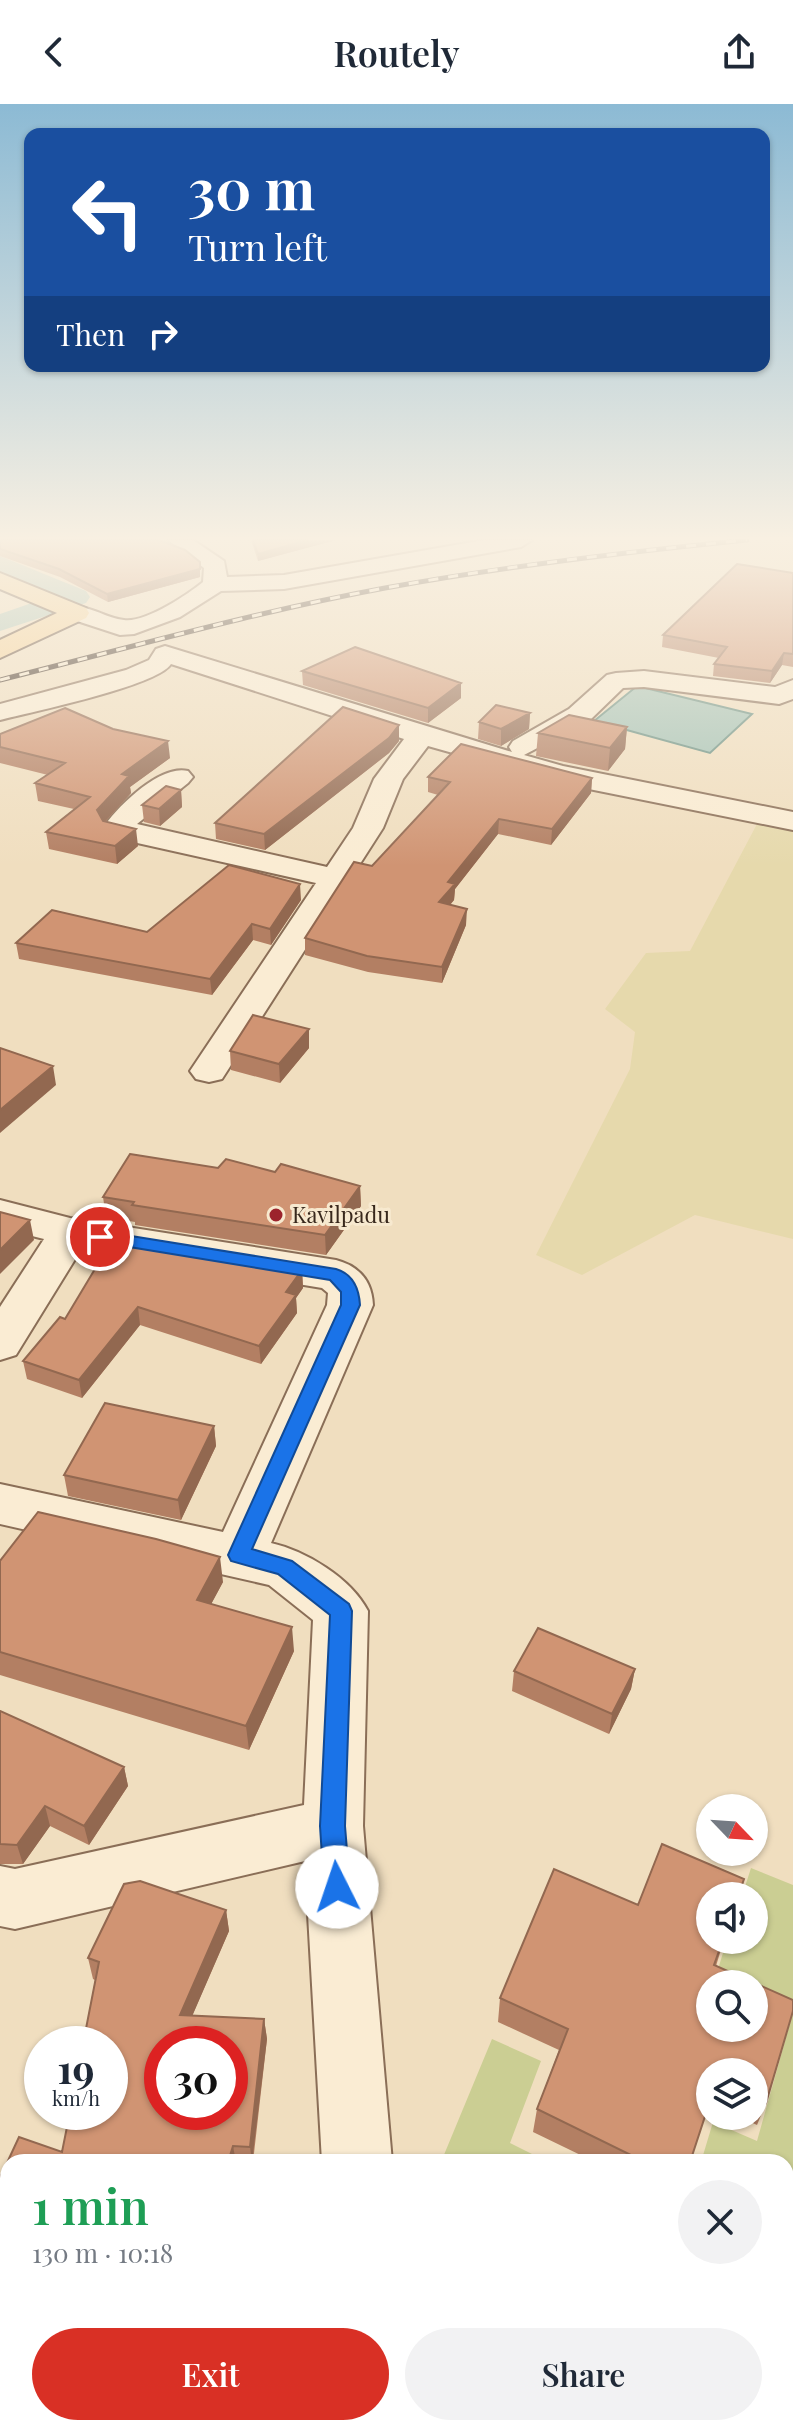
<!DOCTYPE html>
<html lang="en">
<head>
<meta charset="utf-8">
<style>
	body { margin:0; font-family:"Playfair Display",serif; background:#f2f2f3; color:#1f2937; height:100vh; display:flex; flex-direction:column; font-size:30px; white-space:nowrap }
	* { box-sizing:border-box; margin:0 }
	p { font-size:26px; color:#747a83 }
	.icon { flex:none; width:44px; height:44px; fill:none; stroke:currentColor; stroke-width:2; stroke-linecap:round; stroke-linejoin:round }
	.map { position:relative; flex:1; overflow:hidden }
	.drawer { position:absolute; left:0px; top:2050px; width:794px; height:282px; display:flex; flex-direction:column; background:#fff; border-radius:24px 24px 0 0; box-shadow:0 2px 6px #0004 }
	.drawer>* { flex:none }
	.banner { position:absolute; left:24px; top:24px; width:746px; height:244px; border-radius:16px; box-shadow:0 2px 6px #0004; background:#1a4fa0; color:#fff; overflow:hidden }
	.needle { width:52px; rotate:115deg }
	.buttons { position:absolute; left:696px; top:1690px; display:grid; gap:16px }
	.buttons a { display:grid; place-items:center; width:72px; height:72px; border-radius:50%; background:#fff; box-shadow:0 2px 6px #0004; font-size:40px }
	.speed { position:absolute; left:24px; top:1922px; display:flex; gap:16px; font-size:40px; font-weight:700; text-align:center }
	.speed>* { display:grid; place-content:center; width:104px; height:104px; border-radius:50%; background:#fff; box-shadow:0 2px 6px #0004; line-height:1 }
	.speed small { font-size:20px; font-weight:400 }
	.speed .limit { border:12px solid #d22; background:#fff; color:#111 }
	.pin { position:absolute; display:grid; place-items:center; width:68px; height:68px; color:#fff; margin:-34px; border:4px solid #fff; border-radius:50%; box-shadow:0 2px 8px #0007 }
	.me { position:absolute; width:88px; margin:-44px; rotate:356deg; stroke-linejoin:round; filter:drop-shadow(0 0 6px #0008) }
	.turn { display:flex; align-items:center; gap:28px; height:168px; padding:0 32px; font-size:36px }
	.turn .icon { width:104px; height:104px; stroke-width:2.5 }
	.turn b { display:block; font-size:56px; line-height:68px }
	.then { display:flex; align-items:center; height:76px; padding:0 32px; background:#0003; gap:16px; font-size:30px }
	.round { display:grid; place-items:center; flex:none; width:84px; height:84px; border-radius:42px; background:#f2f2f3 }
	.headline { display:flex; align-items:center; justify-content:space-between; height:136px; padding:0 32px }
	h1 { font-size:48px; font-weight:600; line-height:60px; color:#1e9e55 }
	.button { display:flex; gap:16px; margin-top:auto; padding:16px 32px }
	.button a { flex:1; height:92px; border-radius:48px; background:#d93025; color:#fff; font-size:32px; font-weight:600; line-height:92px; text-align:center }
	.button a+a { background:#f2f2f3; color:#1f2937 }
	header { display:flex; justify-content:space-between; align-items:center; height:104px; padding:0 32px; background:#fff; font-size:36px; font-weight:600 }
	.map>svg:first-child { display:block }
	.farmland { fill:#e6d9ac }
	.green { fill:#cbce93 }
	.water { fill:#a3c2b6; stroke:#699084; stroke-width:2 }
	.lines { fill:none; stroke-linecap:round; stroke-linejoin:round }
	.canal { fill:#a3c2b6; fill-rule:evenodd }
	.minor-casing { stroke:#8a6e57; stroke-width:4 }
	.major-casing { stroke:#573d2b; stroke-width:4 }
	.minor { fill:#faecd3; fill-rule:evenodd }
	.major { fill:#f6d194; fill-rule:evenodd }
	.rail-casing { stroke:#38281c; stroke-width:5 }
	.rail { stroke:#f7e9cf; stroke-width:3; stroke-dasharray:10; stroke-linecap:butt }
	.wall { fill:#b37f63; fill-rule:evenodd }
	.shaded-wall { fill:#926850 }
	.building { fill:#d09473; stroke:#926850; stroke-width:2; fill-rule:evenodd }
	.route { fill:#1a73e8; stroke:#114b97; stroke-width:2 }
	.poi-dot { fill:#9c232c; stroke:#f7e9cf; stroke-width:3 }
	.labels { text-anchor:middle; stroke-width:6; stroke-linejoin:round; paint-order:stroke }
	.poi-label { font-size:22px; fill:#38281c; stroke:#f7e9cf; text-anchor:start }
</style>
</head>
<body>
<header><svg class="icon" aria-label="back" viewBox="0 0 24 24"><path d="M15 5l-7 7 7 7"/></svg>Routely<svg class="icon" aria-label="share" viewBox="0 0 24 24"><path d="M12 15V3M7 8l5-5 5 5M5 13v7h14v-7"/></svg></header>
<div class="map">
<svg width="793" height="2331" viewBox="0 0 793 2331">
	<rect width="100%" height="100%" fill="#f0debf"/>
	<path class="farmland" d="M758,718L793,725V1135L695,1111L582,1171L536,1151L630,965L635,928L605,905L646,849L690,847Z"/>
	<path class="green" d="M751,1764L793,1781V2331H664L647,2324H786V2058H701L713,2018L757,2037L792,1912L754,1895V1880L714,1878L727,1836H754V1792H742Z
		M492,1935L541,1957L510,2039L548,2058H441Z"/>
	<path class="water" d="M637,582L752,610L710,649L594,617Z"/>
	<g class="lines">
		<path class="canal" d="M0,452L86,487L90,493L86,499L0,527V510L52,492L0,470Z"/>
		<defs>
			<path id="minor" d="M168,436H193L224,457L227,473L284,471L484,436H532L521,443L284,485L221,487L180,513L134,530L120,531L68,514L65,509L68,504C88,499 104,514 124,516C145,519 187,491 203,478L204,464Z
				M165,542L512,648L509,643L513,637L569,605L607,571L616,569L644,567L775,583L793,576V595L779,600L644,583L623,584L589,617L524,651L563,662L793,708V726L559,679L428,642L403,675L383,724L222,975L209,978L196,975L190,967L316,779L106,732L102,725C117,703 160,660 188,667L193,673L188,679L137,720L327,763L353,724L374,675L404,635L171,560C157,582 31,608 0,616V600L126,566L149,556L156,545Z
				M0,1096L70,1114L336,1156C359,1162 372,1177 373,1201L271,1439C306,1447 351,1474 368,1507L363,1722L392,2058H322L305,1757L15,1825L0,1822V1762L15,1765L304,1701L313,1516L269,1481L0,1420V1380L223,1428L327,1201L328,1189L322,1184L82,1144L16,1251L0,1256V1203L44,1135L0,1124Z
				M0,2240L8,2242V2320L0,2318Z
				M141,2324H245L247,2331H144Z
				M338,2324H416L417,2331H339Z"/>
			<path id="major" d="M0,469L86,504L89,509L86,514L0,554V536L57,509L0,485Z"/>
		</defs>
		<use href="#minor" class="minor-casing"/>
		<use href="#major" class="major-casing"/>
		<use href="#minor" class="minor"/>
		<use href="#major" class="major"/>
		<defs>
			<path id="rail" d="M0,576C128,544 255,508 385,484C505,462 626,448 747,436"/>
		</defs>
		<use href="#rail" class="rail-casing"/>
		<use href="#rail" class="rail"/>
	</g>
	<path class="wall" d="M0,436L200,458V473L108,498L60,473L0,452Z
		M251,436H336L258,457Z
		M793,469V563L782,561L770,579L713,572L714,560L719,554L662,543L663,531Z
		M302,567L461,594L428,619L303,581Z
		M530,609L529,625L501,642L478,635L479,618Z
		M627,623L625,645L608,667L536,652L538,629Z
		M0,630L170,654L130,683L131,689L105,718L138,742L117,760L49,745L46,728L74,705L38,697L35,679L48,671L0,659Z
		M399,637L389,649L265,746L216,735L215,719Z
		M428,673L592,674L591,689L551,741L498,730L455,785L454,796L450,801L466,821L442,879L368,868L305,851V834L438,691L428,688Z
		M181,686L182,703L160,722L144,718L142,701Z
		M301,796L271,841L253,836L212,891L19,855L16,839L147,828Z
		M309,925V944L280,979L231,966L230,947Z
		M218,1064L275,1068L360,1082L361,1102L326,1151L135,1121V1118L106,1113L103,1093Z
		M302,1166L303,1184L296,1194L297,1209L261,1260L140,1221L82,1294L27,1275L23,1257L65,1215Z
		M214,1322L216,1342L181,1416L68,1392L64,1371Z
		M0,1457L223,1478L211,1500L294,1547L249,1646L0,1571Z
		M635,1565L631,1585L609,1630L512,1587L514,1567Z
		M0,1607L124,1663L128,1682L89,1741L50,1722L23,1760H0Z
		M744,1775L739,1792H710V1836H724L716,1862L766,1999L757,2021L738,2012H754V1968H710L690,2058H595L533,2028L537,2005L559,1946L498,1918L500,1894L638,1801Z
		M140,1777L226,1806L229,1827L192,1912L264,1915L267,1935L253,2058H8V2189L0,2186V2074L19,2033L62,2048L70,2008H110V1940H83L95,1876L93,1875L88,1854L124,1780ZM162,1940H230V2008H162Z"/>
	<path class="shaded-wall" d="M308,436H336L258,457V450Z
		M200,458V473L108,498L107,490Z
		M784,549L782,561L770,579L772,567Z
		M461,579V594L428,619V604Z
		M530,609L529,625L501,642V625Z
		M399,621V637L389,649L265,746L264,730Z
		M627,623L625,645L608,667L610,644Z
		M168,637L170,654L130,683L131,689L100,723L97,706L122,670Z
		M592,674L591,689L551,741L552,725Z
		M181,686L182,703L160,722L159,705Z
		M499,715L498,730L455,785L454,796L439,814V798L448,778Z
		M136,725L138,742L117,760L115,742Z
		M300,780L301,796L271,841L270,825Z
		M467,805L466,821L442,879V863Z
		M252,820L253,836L212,891L210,875Z
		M309,925V944L280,979L279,960Z
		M53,962L56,981L0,1029V1006Z
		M360,1082L361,1102L326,1151L325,1131Z
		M30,1116L34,1136L0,1170V1146Z
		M302,1166L303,1184L296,1194L297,1209L261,1260L259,1242L286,1188Z
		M138,1203L140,1221L82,1294L79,1276Z
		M214,1322L216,1342L181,1416L178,1396Z
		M220,1453L223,1478L200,1521L197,1496Z
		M292,1523L294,1547L249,1646L246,1622Z
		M635,1565L631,1585L609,1630L612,1610Z
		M124,1663L128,1682L89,1741L84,1722Z
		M45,1702L50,1722L23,1760L17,1741Z
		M226,1806L229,1827L184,1931L180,1911Z
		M264,1915L267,1935L252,2058L250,2043Z
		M233,2042L236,2058H228Z"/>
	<path class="building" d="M0,436H159L185,446L200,458V465L107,490L59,465L0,445Z
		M253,436H308L258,450Z
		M737,460L793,469V550L784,549L772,567L714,560L727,543L663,531Z
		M355,543L461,579L428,604L302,567Z
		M496,601L530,609L501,625L479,618Z
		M343,603L399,621L389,634L264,730L215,719Z
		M65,604L113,625L168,637L122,670L129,672L97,706L103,717L136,725L115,742L46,728L90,693L35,679L65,659L0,643V630Z
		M569,611L627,623L610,644L538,629Z
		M461,640L592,674L552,725L499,715L448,778L455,780L439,798L467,805L442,863L367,852L305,834L354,758L372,762L450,678L428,673Z
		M166,682L181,686L159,705L142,701Z
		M229,761L300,780L270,825L252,820L210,875L16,839L52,806L147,828Z
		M253,911L309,925L279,960L230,947Z
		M0,944L53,962L0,1006Z
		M130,1050L218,1064L226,1055L275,1068L281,1060L360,1082L325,1131L132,1101L134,1098L103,1093Z
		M0,1108L30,1116L0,1146Z
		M113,1135L302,1166L286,1188L296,1191L259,1242L138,1203L79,1276L23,1257L60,1213L65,1215Z
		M105,1299L214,1322L178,1396L64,1371Z
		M38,1408L156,1435L220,1453L197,1496L292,1523L246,1622L0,1548V1457Z
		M538,1524L635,1565L612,1610L514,1567Z
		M0,1607L124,1663L84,1722L45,1702L17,1741L0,1740Z
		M662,1740L744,1775L738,1792H710V1836H723L714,1861L793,1896V1907L766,1999L754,1993V1968H710V1997L690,2058H645L537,2005L568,1925L500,1894L554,1765L638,1801ZM710,1880H754V1924H710Z
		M140,1777L226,1806L180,1911L264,1915L250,2043L233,2042L228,2058H8V2175L0,2172V2074L19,2033L62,2048L70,2008H110V1940H83L99,1858L88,1854L124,1780ZM162,1940H230V2008H162Z"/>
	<linearGradient id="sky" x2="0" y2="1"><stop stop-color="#8cbad4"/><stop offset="0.57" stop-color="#f8f0e2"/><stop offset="1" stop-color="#f8f0e2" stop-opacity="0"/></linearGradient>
	<rect width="793" height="762" fill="url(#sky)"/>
	<path class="route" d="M100,1127L336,1165C353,1170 359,1185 360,1201L252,1445L292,1457L349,1500L352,1507L345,1722L350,1783L346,1792L337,1796L328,1792L324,1783L320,1722L330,1511L278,1470L231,1457L228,1451L341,1201V1188L330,1176L93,1137L91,1133L93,1128Z"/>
	<circle class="poi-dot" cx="276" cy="1111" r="8"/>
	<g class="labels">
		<g class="poi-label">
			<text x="292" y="1119">Kavilpadu</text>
		</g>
	</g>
</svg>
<div class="buttons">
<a><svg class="needle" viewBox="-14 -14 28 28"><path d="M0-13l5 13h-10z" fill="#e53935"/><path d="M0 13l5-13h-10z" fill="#747a83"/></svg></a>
<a><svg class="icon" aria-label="sound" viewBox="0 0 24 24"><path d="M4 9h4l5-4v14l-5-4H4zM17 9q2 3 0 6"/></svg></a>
<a><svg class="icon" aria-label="search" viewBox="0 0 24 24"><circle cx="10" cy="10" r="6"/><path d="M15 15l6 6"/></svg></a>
<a><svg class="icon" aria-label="layers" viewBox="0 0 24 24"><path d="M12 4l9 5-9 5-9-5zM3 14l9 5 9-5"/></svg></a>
</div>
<div class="speed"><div>19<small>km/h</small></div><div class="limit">30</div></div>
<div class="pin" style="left:100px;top:1133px;background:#d93025"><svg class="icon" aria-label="arrive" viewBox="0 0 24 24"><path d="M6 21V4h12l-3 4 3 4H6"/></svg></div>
<svg class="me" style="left:337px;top:1783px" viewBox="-20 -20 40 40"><circle r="19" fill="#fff"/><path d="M0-13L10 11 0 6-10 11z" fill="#1a73e8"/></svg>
<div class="banner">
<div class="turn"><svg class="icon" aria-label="left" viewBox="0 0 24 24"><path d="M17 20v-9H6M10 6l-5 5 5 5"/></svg><div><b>30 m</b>Turn left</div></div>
<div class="then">Then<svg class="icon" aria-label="right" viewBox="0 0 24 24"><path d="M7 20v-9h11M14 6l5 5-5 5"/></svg></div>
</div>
<section class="drawer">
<div class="headline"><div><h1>1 min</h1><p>130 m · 10:18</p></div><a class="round"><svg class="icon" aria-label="close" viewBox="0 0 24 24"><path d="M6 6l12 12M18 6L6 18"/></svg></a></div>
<div class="button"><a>Exit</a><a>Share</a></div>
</section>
</div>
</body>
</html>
